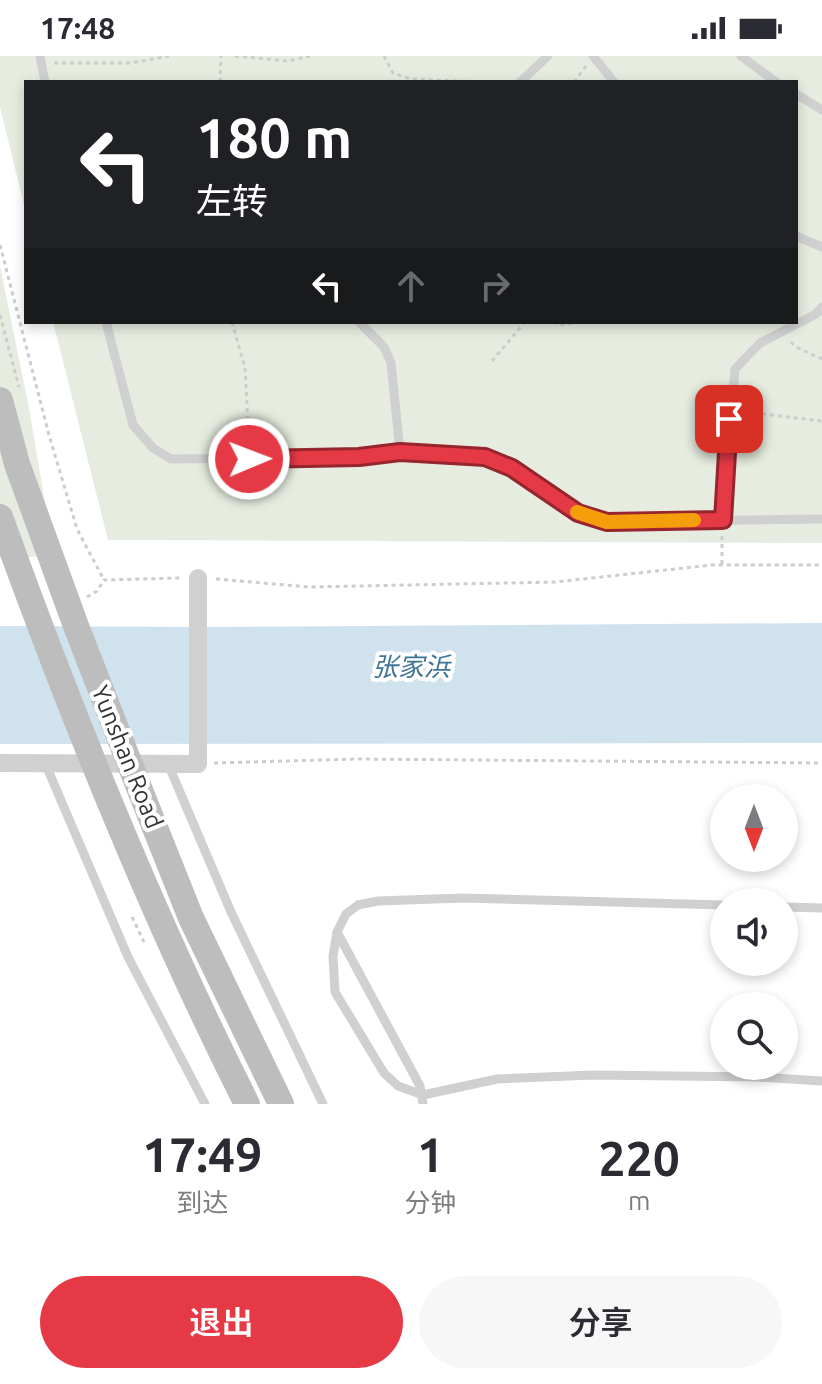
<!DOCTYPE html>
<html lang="zh">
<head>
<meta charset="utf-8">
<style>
	body { margin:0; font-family:Ubuntu,"Noto Sans SC",sans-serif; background:#f7f7f7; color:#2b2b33; height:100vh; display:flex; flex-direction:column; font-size:30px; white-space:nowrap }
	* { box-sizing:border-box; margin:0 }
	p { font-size:26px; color:#7c7c81 }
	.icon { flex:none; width:44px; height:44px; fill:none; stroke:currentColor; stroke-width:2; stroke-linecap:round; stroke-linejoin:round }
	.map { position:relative; height:1048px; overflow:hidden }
	.side { display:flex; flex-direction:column; background:#fff; flex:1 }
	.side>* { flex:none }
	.guide { position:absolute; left:24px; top:24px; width:774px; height:244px; border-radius:0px; box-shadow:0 4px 12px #0003; background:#202124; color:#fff; overflow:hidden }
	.needle { width:52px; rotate:180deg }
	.buttons { position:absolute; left:710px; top:728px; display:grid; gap:16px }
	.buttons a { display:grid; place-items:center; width:88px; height:88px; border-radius:50%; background:#fff; box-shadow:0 4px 12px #0003; font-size:40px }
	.pin { position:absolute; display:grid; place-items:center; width:68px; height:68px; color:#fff; margin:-34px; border-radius:16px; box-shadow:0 4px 12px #0006 }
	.me { position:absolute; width:88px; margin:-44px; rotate:89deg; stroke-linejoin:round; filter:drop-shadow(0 0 6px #0008) }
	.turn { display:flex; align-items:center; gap:28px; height:168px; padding:0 40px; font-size:36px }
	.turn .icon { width:104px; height:104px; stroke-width:2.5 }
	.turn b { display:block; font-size:56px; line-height:68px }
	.lanes { display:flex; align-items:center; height:76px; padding:0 40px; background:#0003; justify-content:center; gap:40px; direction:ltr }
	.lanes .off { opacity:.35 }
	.eta { display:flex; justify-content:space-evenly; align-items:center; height:136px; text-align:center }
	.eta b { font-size:48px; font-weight:600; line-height:56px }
	.cta { display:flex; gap:16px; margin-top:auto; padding:16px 40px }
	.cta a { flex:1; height:92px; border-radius:48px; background:#e63946; color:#fff; font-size:32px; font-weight:600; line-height:92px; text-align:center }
	.cta a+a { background:#f7f7f7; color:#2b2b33 }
	.status { display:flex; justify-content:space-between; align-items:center; height:56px; padding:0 40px; background:#fff; direction:ltr }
	.status svg { height:22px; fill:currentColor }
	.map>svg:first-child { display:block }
	.green { fill:#e6ecdf }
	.water { fill:#cfe2ee }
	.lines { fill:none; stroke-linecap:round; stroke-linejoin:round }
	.path { stroke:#cdcdcd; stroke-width:3; stroke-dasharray:4 4; stroke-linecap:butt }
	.lane { stroke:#d0d0d0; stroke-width:9 }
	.street { stroke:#d0d0d0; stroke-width:18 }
	.path-bridge { stroke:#cdcdcd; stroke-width:3; stroke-dasharray:4 4; stroke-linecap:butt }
	.secondary-bridge { stroke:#bdbdbd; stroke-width:26 }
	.route-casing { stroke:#96252e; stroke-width:20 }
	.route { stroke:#e63946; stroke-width:14 }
	.slow { stroke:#f59e0b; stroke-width:14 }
	.labels { text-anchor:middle; stroke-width:8; stroke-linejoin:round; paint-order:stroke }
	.street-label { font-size:24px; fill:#333; stroke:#fff }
	.water-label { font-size:26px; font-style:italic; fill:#3f7597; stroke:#fff }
</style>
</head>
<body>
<div class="status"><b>17:48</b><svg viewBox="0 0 49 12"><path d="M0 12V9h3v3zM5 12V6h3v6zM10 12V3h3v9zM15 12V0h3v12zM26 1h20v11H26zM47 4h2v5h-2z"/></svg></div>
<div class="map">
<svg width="822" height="1048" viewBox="0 0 822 1048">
	<rect width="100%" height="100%" fill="#fff"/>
	<path class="green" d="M0,0H822V487L108,484L53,266H796V26H26V157L0,51Z
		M0,210L29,352L54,500L0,502Z"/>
	<path class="water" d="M822,567V687L0,688V570L198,571Z"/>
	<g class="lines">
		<path class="path" d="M235,0L288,5L310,0
			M384,0L393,17L411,23L479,26
			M54,7H131L169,0
			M220,26L221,0
			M574,26L586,10
			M0,189L49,379L77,473L104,524
			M232,266L245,312L249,387
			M553,266L560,269L580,266
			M791,286L796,291L822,303
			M492,305L525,266
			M746,356L822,365
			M722,508V476
			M216,523L309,531L555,526L712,509H822
			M87,541L97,535L104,524L180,522
			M214,707L358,703L822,707"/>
		<path class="lane" d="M40,0L45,26
			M593,0L614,26
			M741,0L776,26
			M520,26L548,0
			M796,38L822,54
			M796,180L822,191
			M106,266L133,369L153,392L171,403L359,401L400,396L485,401L512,412L578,457L607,466L822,463
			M359,266L384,291L391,307L400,396
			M723,464L735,313L760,287L816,258L822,251
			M45,707L128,901L205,1048
			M168,708L231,856L323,1048
			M724,849L463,842L378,845L358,849L346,858L337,876L333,900L335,936L384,1017L398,1030L423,1039L497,1023L594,1019L758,1021L822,1025
			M784,851L822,852
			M337,876L420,1030L423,1048"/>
		<path class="street" d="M0,707L198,708V522"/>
		<path class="path-bridge" d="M0,259L19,331
			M132,861L144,886"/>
		<path class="secondary-bridge" d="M0,344L17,408L76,570L138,729L191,862L281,1048
			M0,461C72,661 151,858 247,1048"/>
	</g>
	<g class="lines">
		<defs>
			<path id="route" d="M249,403L359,401L400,396L485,401L512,412L578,457L607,466L723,464L729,363"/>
		</defs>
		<use href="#route" class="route-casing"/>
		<use href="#route" class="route"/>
		<path class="slow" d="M577,456L607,466L694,464"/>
	</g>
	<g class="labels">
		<g class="street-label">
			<text transform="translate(127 701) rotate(68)" y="8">Yunshan Road</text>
		</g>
		<g class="water-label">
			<text x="411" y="620">张家浜</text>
		</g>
	</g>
</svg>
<div class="buttons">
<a><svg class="needle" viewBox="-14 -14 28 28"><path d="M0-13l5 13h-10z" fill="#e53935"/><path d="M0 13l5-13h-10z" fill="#7c7c81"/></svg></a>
<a><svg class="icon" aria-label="sound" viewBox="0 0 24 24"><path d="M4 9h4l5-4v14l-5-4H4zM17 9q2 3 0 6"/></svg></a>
<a><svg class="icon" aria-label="search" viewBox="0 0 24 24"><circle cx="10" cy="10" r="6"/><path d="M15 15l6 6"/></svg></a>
</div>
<div class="pin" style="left:729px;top:363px;background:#d93025"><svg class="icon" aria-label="arrive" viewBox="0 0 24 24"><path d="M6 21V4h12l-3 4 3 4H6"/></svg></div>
<svg class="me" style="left:249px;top:403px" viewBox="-20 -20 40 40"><circle r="17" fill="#e63946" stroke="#fff" stroke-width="3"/><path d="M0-11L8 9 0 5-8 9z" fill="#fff"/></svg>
<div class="guide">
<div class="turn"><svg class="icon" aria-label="left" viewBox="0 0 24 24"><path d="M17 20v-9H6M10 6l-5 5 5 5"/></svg><div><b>180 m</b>左转</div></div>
<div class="lanes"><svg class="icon" aria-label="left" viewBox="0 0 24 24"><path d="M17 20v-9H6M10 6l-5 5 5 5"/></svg><svg class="icon off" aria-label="ahead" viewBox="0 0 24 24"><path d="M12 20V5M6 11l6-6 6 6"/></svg><svg class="icon off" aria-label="right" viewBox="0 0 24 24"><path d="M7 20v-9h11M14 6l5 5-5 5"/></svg></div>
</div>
</div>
<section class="side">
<div class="eta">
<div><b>17:49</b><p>到达</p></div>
<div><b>1</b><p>分钟</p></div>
<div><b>220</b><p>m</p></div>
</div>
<div class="cta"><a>退出</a><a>分享</a></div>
</section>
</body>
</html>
